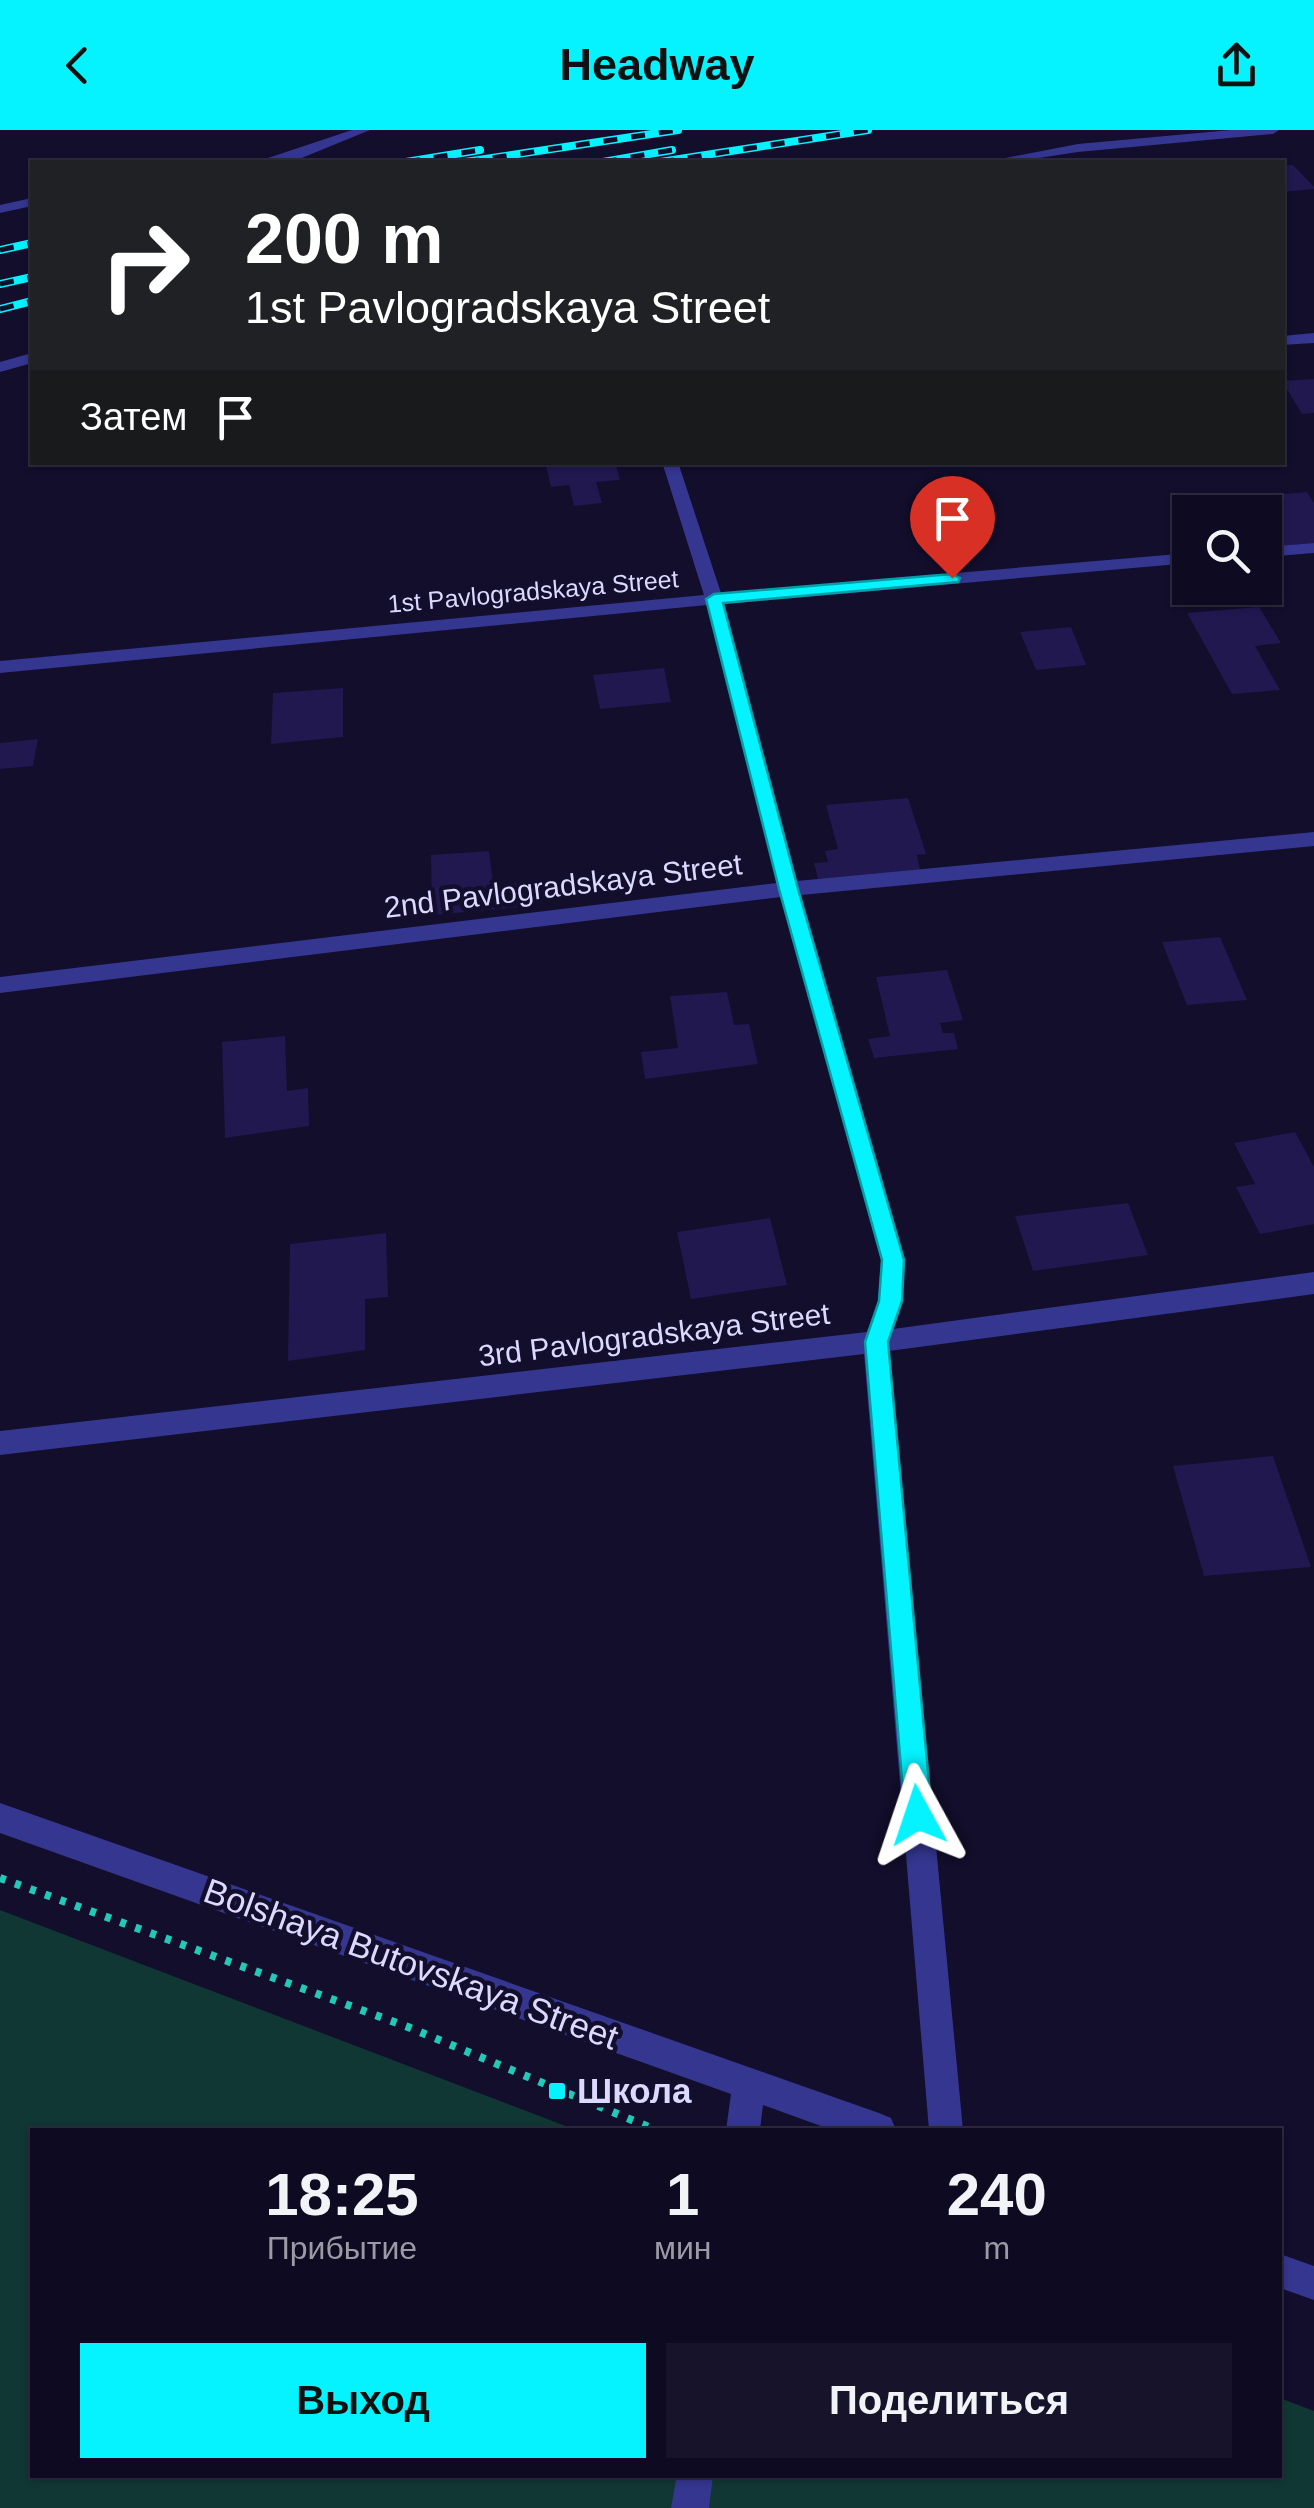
<!DOCTYPE html>
<html lang="ru">
<head>
<meta charset="utf-8">
<style>
	body { margin:0; font-family:Arial,sans-serif; background:#17132a; color:#f1f3f6; height:100vh; display:flex; flex-direction:column; font-size:38px; white-space:nowrap }
	* { box-sizing:border-box; margin:0 }
	p { font-size:32px; color:#9b9aa5 }
	.icon { flex:none; width:55px; height:55px; fill:none; stroke:currentColor; stroke-width:2; stroke-linecap:round; stroke-linejoin:round }
	.map { position:relative; flex:1; overflow:hidden }
	.panel { position:absolute; left:30px; top:1998px; width:1252px; height:350px; display:flex; flex-direction:column; background:#0e0a21; border-radius:0px; box-shadow:0 2px 8px #0004,0 0 0 2px #2e2b3f }
	.panel>* { flex:none }
	.hud { position:absolute; left:30px; top:30px; width:1255px; height:305px; border-radius:0px; box-shadow:0 2px 8px #0004,0 0 0 2px #2e2b3f; background:#202124; color:#fff; overflow:hidden }
	.controls { position:absolute; left:1172px; top:365px; display:grid; gap:20px }
	.controls a { display:grid; place-items:center; width:110px; height:110px; border-radius:0px; background:#0e0a21; box-shadow:0 2px 8px #0004,0 0 0 2px #2e2b3f; font-size:50px }
	.pin { position:absolute; display:grid; place-items:center; width:85px; height:85px; color:#fff; margin:-102px -42px; border-radius:50% 50% 50% 0; rotate:-45deg; box-shadow:0 0 10px #0007 }
	.pin .icon { rotate:45deg }
	.me { position:absolute; width:110px; margin:-55px; rotate:355deg; stroke-linejoin:round; filter:drop-shadow(0 0 8px #0008) }
	.turn { display:flex; align-items:center; gap:35px; height:210px; padding:0 50px; font-size:45px }
	.turn .icon { width:130px; height:130px; stroke-width:2.5 }
	.turn b { display:block; font-size:70px; line-height:85px }
	.then { display:flex; align-items:center; height:95px; padding:0 50px; background:#0003; gap:20px; font-size:38px }
	.eta { display:flex; justify-content:space-evenly; align-items:center; height:170px; text-align:center }
	.eta b { font-size:60px; font-weight:700; line-height:70px }
	.primary-button { display:flex; gap:20px; margin-top:auto; padding:20px 50px }
	.primary-button a { flex:1; height:115px; border-radius:0px; background:#05f3ff; color:#111; font-size:40px; font-weight:700; line-height:115px; text-align:center }
	.primary-button a+a { background:#17132a; color:#f1f3f6 }
	header { display:flex; justify-content:space-between; align-items:center; height:130px; padding:0 50px; background:#05f3ff; color:#111; font-size:45px; font-weight:700 }
	.map>svg:first-child { display:block }
	.green { fill:#103733 }
	.building { fill:#20184f }
	.lines { fill:none; stroke-linecap:round; stroke-linejoin:round }
	.path { stroke:#23c9b6; stroke-width:8; stroke-dasharray:6 10; stroke-linecap:butt }
	.minor { fill:#343690; fill-rule:evenodd }
	.rail-casing { stroke:#05f3ff; stroke-width:8 }
	.rail { stroke:#120e2c; stroke-width:5; stroke-dasharray:14; stroke-linecap:butt }
	.route { fill:#05f3ff; stroke:#039ea6; stroke-width:2.5 }
	.poi-dot { fill:#05f3ff; stroke:#120e2c; stroke-width:4 }
	.labels { text-anchor:middle; stroke-width:9; stroke-linejoin:round; paint-order:stroke }
	.far-street-label { font-size:25px; fill:#dbd9ff; stroke:#120e2c }
	.street-label { font-size:30px; fill:#dbd9ff; stroke:#120e2c }
	.near-street-label { font-size:35px; fill:#dbd9ff; stroke:#120e2c }
	.near-poi-label { font-size:35px; font-weight:bold; fill:#dbd9ff; stroke:#120e2c; text-anchor:start }
</style>
</head>
<body>
<header><svg class="icon" aria-label="back" viewBox="0 0 24 24"><path d="M15 5l-7 7 7 7"/></svg>Headway<svg class="icon" aria-label="share" viewBox="0 0 24 24"><path d="M12 15V3M7 8l5-5 5 5M5 13v7h14v-7"/></svg></header>
<div class="map">
<svg width="1314" height="2378" viewBox="0 0 1314 2378">
	<rect width="100%" height="100%" fill="#120e2c"/>
	<path class="green" d="M0,1780L576,2000H32V2345H1280V2268L1314,2281V2378H0Z"/>
	<path class="building" d="M1293,35L1314,57V59L1282,62V36Z
		M1314,249V283L1302,284L1282,251Z
		M545,332H615L620,350L596,352L602,373L574,376L569,355L551,357Z
		M1307,362L1314,373V413L1280,416L1265,392V382H1259L1250,367Z
		M1259,477L1281,513L1255,516L1280,560L1232,564L1187,483Z
		M1071,497L1086,535L1036,540L1020,502Z
		M664,538L671,572L600,579L593,545Z
		M343,558V607L271,614L273,563Z
		M38,609L33,636L0,639V613Z
		M908,668L926,724L917,725L921,745L819,753L814,733L828,732L825,721L838,719L826,675Z
		M489,721L493,754L531,752L533,776L432,785L431,725Z
		M1220,807L1247,870L1187,875L1162,812Z
		M947,840L963,890L940,893L943,903H954L958,919L874,928L868,909L890,906L876,847Z
		M727,862L734,895L749,894L758,934L645,949L641,922L678,918L670,866Z
		M285,906L287,961L308,958L309,996L225,1008L222,912Z
		M1295,1002L1314,1037V1094L1260,1104L1236,1057L1255,1054L1234,1013Z
		M1128,1073L1148,1125L1033,1141L1015,1086Z
		M770,1088L787,1155L691,1169L677,1102Z
		M386,1103L388,1167L365,1169V1220L288,1231L290,1114Z
		M1273,1326L1311,1437L1204,1446L1173,1336Z"/>
	<g class="lines">
		<path class="path" d="M0,1748L408,1897L656,2000"/>
		<path class="minor" d="M352,0H370L292,32H256Z
			M1231,0H1279L1273,4L1078,22L1013,32H985L1078,14Z
			M32,68V76L0,83V75Z
			M1314,203V213L1282,215V206Z
			M32,223V233L0,242V232Z
			M662,332H678L721,463L1190,423V433L724,474L797,751L1314,702V716L801,765L905,1130L902,1171L893,1199L1314,1142V1164L889,1221L963,2000H929L864,1224L0,1325V1301L867,1202L878,1171L881,1130L781,767L0,863V847L777,753L707,475L0,543V531L704,465Z
			M1314,413V423L1265,427V417Z
			M0,1673L879,1983L891,1988L896,2000H832L763,1975L760,2000H726L731,1964L0,1703Z
			M1280,2124L1314,2136V2170L1280,2158Z
			M677,2345H713L709,2378H671Z"/>
		<defs>
			<path id="rail" d="M406,32L480,20
				M465,32L678,0
				M603,32L672,20
				M660,32L868,0
				M0,120L32,113
				M0,154L32,147
				M0,179L32,171"/>
		</defs>
		<use href="#rail" class="rail-casing"/>
		<use href="#rail" class="rail"/>
	</g>
	<path class="route" d="M952,444L960,448L958,452L723,473L798,759L904,1130L902,1171L888,1212L932,1685L928,1694L918,1698L909,1694L905,1685L865,1212L879,1171L882,1130L779,759L706,469L714,464Z"/>
	<rect class="poi-dot" x="547" y="1951" width="20" height="20" rx="5"/>
	<g class="labels">
		<g class="far-street-label">
			<text transform="translate(533 461) rotate(-5)" y="9">1st Pavlogradskaya Street</text>
		</g>
		<g class="street-label">
			<text transform="translate(563 756) rotate(-7)" y="10">2nd Pavlogradskaya Street</text>
			<text transform="translate(654 1205) rotate(-7)" y="10">3rd Pavlogradskaya Street</text>
		</g>
		<g class="near-street-label">
			<text transform="translate(411 1834) rotate(20)" y="12">Bolshaya Butovskaya Street</text>
		</g>
		<g class="near-poi-label">
			<text x="577" y="1973">Школа</text>
		</g>
	</g>
</svg>
<div class="controls">
<a><svg class="icon" aria-label="search" viewBox="0 0 24 24"><circle cx="10" cy="10" r="6"/><path d="M15 15l6 6"/></svg></a>
</div>
<div class="pin" style="left:952px;top:448px;background:#d93025"><svg class="icon" aria-label="arrive" viewBox="0 0 24 24"><path d="M6 21V4h12l-3 4 3 4H6"/></svg></div>
<svg class="me" style="left:918px;top:1685px" viewBox="-20 -20 40 40"><path d="M0-17L14 15 0 8-14 15z" fill="#05f3ff" stroke="#fff" stroke-width="4"/></svg>
<div class="hud">
<div class="turn"><svg class="icon" aria-label="right" viewBox="0 0 24 24"><path d="M7 20v-9h11M14 6l5 5-5 5"/></svg><div><b>200 m</b>1st Pavlogradskaya Street</div></div>
<div class="then">Затем<svg class="icon" aria-label="arrive" viewBox="0 0 24 24"><path d="M6 21V4h12l-3 4 3 4H6"/></svg></div>
</div>
<section class="panel">
<div class="eta">
<div><b>18:25</b><p>Прибытие</p></div>
<div><b>1</b><p>мин</p></div>
<div><b>240</b><p>m</p></div>
</div>
<div class="primary-button"><a>Выход</a><a>Поделиться</a></div>
</section>
</div>
</body>
</html>
